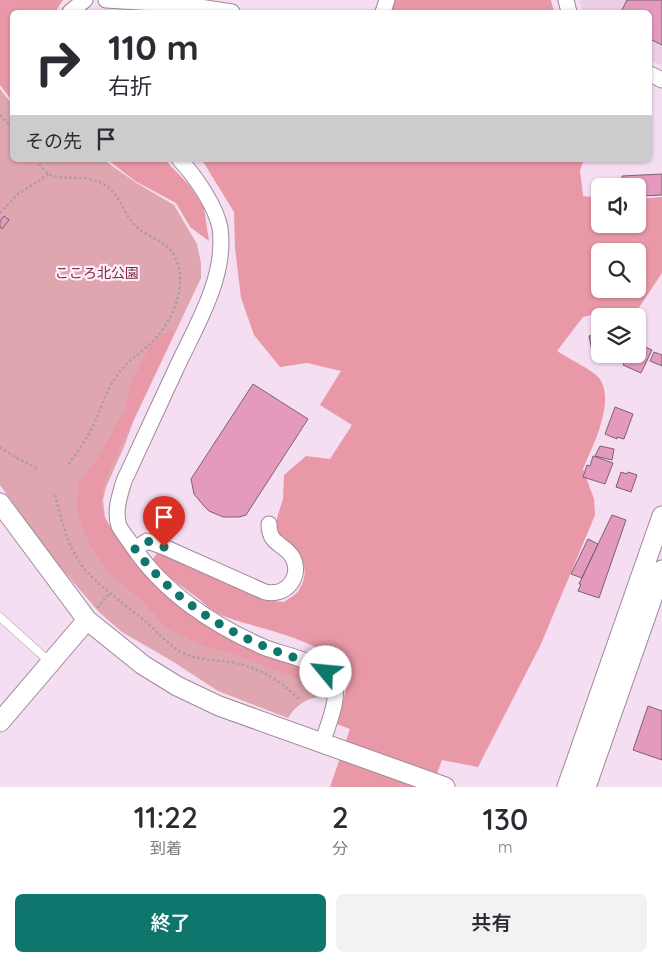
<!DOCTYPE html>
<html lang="ja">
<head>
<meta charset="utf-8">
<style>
	body { margin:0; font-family:Quicksand,"Noto Sans JP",sans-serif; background:#f2f2f3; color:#2b2b33; height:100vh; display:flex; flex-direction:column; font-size:19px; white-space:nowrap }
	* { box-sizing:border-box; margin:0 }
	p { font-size:16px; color:#7c7c81 }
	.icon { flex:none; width:28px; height:28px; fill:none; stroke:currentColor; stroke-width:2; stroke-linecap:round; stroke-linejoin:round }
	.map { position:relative; height:787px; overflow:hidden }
	.drawer { display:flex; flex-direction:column; background:#fff; flex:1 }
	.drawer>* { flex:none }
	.hud { position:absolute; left:10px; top:10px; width:642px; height:152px; border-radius:8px; box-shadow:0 1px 4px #0004; background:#fff; color:#2b2b33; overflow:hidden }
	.buttons { position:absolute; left:591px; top:178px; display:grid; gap:10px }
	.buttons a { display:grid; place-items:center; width:55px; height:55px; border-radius:8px; background:#fff; box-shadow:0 1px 4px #0004; font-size:25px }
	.pin { position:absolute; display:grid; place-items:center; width:42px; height:42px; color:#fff; margin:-51px -21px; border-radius:50% 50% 50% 0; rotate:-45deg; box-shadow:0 0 5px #0007 }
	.pin .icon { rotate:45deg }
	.me { position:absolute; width:55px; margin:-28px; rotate:298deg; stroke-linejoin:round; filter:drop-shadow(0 0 4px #0008) }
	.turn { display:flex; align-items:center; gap:18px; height:105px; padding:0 15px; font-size:22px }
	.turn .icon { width:65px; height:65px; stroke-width:2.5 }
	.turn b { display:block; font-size:35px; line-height:42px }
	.then { display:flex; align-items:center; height:48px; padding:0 15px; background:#0003; gap:10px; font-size:19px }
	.eta { display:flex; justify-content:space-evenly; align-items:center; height:85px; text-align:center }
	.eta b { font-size:30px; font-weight:600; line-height:35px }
	.button { display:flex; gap:10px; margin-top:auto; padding:10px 15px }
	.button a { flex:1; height:58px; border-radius:8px; background:#0f766e; color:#fff; font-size:20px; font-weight:600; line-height:58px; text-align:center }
	.button a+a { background:#f2f2f3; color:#2b2b33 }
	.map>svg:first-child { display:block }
	.built { fill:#eccfe7 }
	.green { fill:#e0a6af }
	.forest { fill:#e898a6; fill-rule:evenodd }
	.building { fill:#e49abd; stroke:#7b626d }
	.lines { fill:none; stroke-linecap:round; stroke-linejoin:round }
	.service-casing { stroke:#9d889a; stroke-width:9 }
	.minor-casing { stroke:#9d889a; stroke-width:17 }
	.tertiary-casing { stroke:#9d889a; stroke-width:21 }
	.path { stroke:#ad9baa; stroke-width:2.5; stroke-dasharray:2.5 2.5; stroke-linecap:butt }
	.service { stroke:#fff; stroke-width:8 }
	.minor { stroke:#fff; stroke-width:15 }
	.tertiary { stroke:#fff; stroke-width:19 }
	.route { stroke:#0f766e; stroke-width:9; stroke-dasharray:0 16.2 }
	.labels { text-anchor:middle; stroke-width:4.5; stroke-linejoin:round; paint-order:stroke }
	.park-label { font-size:14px; fill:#852741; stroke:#fdeffa }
</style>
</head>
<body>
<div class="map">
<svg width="662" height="787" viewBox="0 0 662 787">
	<rect width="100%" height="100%" fill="#f5def2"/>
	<path class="built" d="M579,0H662V66L650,60V12H583Z"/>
	<path class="green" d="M0,89L12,104V160H104L135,182L174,205L197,244L201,263V278L133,422L124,447L106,487L103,500L105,517L108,523L125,547L171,596L325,678L331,699C313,693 297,703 288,718L218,691L172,661L122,632L99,612L53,559L0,485Z"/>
	<path class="forest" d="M0,0H63L55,12H12V101L0,85Z
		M393,0H551L554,12H391L393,9Z
		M108,160H165L190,186L204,208L209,241L190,227L176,203L135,181Z
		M202,160H584L580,170L583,196L600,198V224H638V199L662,197V273L636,312L617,309L583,317L557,351C567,358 593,370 599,378C616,400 593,446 583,469L594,499L595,515L541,644L478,767L442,760L432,787H330L350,729L334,723C338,713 346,696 346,687C347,638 250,630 217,613C211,610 205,604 199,599C183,587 165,576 153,559L157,553L171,557L263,600L284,602C288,599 296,595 299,590C315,565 294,548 277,534V518L283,499L284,475L306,456L330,459L352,425L320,405L341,371L307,363L280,367L254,335L241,298L235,248L234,212ZM600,251H638V289H600Z
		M168,331L174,333L107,475L101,501L104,518L136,563L266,655L309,672L302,680L236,655L206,647L168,629L138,597L109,573L89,543L77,511L78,483L98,458L124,410L132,382L150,345Z"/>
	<path class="building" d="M627,0H662V45L650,39V12H621Z
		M662,174V195L638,196V186H622V176Z
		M4,216L9,220L2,229L0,227V221Z
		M600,334V350L592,351L589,336Z
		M638,344L652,350L641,373L623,365L628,354H638Z
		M654,352L662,355V366L650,361Z
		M253,384L308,419L246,515L239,517H223L209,511L204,506L194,494L191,479Z
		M615,407L633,414L624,439L617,437V439L605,434Z
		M600,446L614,449L612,460L595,456Z
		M593,456L613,463L605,484L583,477L587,465L590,466Z
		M621,472L627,474L628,472L637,475L631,492L616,487Z
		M612,515L626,520L599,598L578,591L581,584H579Z
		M588,539L598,544L582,578L571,574Z
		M648,706L662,711V760L633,750Z"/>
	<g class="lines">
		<defs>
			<path id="service" d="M0,617L51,663"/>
			<path id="minor" d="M106,0L187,5L232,12
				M566,0L569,12
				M70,12L85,0
				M383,12L387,0
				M650,74L662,80
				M180,160C195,176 216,206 220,228C227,278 195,327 175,371C158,407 141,444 124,481C120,494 114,512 119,526C122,532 128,539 132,545C163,592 214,626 266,648C285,655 324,662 333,681C341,698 327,726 322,744
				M135,549L147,541L164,547L265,592C286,597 302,577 293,558C285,543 269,546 269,524"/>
			<path id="tertiary" d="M0,503L87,620L143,665L177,686L219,706L445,787
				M0,722L87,620
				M567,787L662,516
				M586,787L662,570"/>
		</defs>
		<use href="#service" class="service-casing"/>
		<use href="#minor" class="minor-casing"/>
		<use href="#tertiary" class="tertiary-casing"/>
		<path class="path" d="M0,115L12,127
			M36,160C40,165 44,171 49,174C67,182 88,172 108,187C122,198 124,217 139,229C149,237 164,241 172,252C191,280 173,322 152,342C141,353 128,360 119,373C107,388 102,407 94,424C87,439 77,452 68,465
			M0,213L18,194L49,174
			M0,447L15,457L38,469
			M55,495C62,522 69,553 89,574C106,592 126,605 145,621C158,632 168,646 185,654C200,660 215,660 230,662C259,667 278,679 299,699
			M97,608L109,594"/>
		<use href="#service" class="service"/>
		<use href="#minor" class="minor"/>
		<use href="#tertiary" class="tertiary"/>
	</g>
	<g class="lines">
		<path class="route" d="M164,547L147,541L135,549C168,594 215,626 266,647C286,656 308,660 326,672"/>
	</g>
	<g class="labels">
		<g class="park-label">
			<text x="97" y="278">こころ北公園</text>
		</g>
	</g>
</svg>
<div class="buttons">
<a><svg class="icon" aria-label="sound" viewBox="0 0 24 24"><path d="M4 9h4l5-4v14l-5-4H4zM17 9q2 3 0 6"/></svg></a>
<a><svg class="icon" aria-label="search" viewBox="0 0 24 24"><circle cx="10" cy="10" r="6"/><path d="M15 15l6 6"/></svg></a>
<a><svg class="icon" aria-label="layers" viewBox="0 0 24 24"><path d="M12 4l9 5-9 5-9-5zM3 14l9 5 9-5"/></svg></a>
</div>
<div class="pin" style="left:164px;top:547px;background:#d93025"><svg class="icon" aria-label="arrive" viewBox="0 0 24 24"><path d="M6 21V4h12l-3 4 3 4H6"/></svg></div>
<svg class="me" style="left:326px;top:672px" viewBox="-20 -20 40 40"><circle r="19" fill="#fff"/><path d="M0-13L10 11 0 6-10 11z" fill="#0f766e"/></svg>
<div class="hud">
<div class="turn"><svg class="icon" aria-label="right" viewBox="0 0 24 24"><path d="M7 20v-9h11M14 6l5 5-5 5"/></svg><div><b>110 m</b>右折</div></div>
<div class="then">その先<svg class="icon" aria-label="arrive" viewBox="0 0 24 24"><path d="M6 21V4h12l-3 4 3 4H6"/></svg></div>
</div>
</div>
<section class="drawer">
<div class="eta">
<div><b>11:22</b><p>到着</p></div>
<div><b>2</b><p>分</p></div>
<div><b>130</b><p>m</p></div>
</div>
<div class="button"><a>終了</a><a>共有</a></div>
</section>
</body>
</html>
